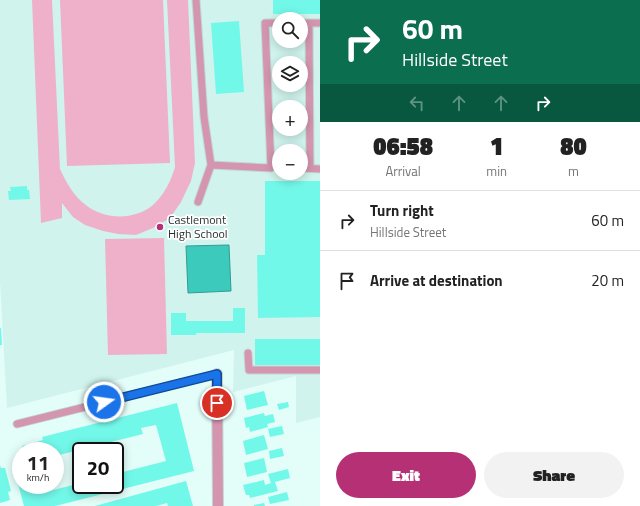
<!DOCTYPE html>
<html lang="en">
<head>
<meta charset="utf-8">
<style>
	body { margin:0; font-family:"Titillium Web",sans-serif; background:#f2f2f2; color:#222; height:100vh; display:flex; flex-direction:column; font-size:15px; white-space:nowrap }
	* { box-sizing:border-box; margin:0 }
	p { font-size:13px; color:#767676 }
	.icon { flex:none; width:22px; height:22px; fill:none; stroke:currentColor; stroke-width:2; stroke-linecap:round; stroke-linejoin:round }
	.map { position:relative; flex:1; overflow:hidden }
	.details { display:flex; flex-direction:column; background:#fff; width:320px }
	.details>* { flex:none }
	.guide { background:#0b6e4f; color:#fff; overflow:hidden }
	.buttons { position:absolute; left:272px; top:12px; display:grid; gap:8px }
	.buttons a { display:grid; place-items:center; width:36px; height:36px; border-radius:50%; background:#fff; box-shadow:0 2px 10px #0003; font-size:20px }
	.speed { position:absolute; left:12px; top:442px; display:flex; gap:8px; font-size:20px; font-weight:700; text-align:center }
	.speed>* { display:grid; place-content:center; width:52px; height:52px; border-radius:50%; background:#fff; box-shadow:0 2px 10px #0003; line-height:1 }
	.speed small { font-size:10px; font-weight:400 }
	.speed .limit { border:2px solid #111; border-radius:6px; background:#fff; color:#111 }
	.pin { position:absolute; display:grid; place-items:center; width:34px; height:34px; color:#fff; margin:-17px; border:2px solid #fff; border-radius:50%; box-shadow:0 1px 4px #0007 }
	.me { position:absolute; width:44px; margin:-22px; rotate:76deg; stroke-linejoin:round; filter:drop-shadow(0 0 3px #0008) }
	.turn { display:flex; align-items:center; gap:14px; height:84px; padding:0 16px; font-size:18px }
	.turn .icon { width:52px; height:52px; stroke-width:2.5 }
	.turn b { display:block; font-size:28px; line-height:34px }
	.lanes { display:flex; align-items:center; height:38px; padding:0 16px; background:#0003; justify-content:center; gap:20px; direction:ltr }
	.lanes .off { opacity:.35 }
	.eta { display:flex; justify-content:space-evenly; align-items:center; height:68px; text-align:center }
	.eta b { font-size:24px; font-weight:800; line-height:28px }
	.cta { display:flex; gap:8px; margin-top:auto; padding:8px 16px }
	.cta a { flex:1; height:46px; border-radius:24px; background:#b63075; color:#fff; font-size:16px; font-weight:800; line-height:46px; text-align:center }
	.cta a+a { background:#f2f2f2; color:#222 }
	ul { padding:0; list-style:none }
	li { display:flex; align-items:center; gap:12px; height:60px; padding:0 16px; border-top:1px solid #e0e0e0 }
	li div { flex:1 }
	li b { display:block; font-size:15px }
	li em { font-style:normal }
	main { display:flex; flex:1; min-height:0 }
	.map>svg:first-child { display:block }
	.built { fill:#d0f3ed; fill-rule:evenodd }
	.green { fill:#efb1ca }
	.water { fill:#3bcabc; stroke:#349c91 }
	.building { fill:#72f8e9 }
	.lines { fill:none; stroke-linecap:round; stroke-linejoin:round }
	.lane-casing { stroke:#c1d8d4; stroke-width:9 }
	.street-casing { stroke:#c1d8d4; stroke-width:12 }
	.lane { stroke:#d496af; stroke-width:7 }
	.street { stroke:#d496af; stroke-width:10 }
	.route-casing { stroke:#114b97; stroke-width:10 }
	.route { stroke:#1a73e8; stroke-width:7 }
	.poi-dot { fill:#b63075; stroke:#fff; stroke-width:1.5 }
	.labels { text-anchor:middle; stroke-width:3.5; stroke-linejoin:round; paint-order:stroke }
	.poi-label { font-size:12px; fill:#25302e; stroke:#fff; text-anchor:start }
</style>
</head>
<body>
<main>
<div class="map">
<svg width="320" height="506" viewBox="0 0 320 506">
	<rect width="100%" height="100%" fill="#e3fdf9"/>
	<path class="built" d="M0,0H320V417L296,423V376L233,392L234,350L7,408L0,281ZM279,19H301V41H279ZM279,63H301V85H279ZM279,107H301V129H279ZM279,151H301V173H279Z"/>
	<path class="green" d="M32,0H52L60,169C66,182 74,197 87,206C106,220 135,220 153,205C164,195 171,181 175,167L167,0H188L195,163L191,181L181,202L170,218L153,228L136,235L118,234L103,231L85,225L73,217L62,203V218L41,223Z
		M60,0H163L170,163L67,166Z
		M164,238L167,354L108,355L105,239Z"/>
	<path class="water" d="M229,245L231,291L188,293L186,246Z"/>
	<path class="building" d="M273,0H320V14H273Z
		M239,21L244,92L216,94L211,23Z
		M265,181H320V317L258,318L257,255H265Z
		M27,186V190H29L30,199L9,200L8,191H11L10,187Z
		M233,308H245V333H196V335H171V313H186V321H233Z
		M0,328H1L2,345H0Z
		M255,339H320V365H255Z
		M264,391L268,405L247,410L244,396Z
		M288,402L289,407L279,410L277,404Z
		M177,403L194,471L55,506H24L18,484L44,485L45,492L81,483V485H115V474L166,461L156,425L141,428L143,434L55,456V451H24L22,446L43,440L42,437Z
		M264,413L265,416L273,414L275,422L267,424L268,427L250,432L249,427L246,428L244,418Z
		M282,426L284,434L270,437L268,429Z
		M264,435L268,449L246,455L243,441Z
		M282,448L284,456L270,459L269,451Z
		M264,458L267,472L247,477L244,463Z
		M0,465L1,468H5L11,491L8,492L10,500L0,503Z
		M288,469L290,478L275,482L278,491L250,498L249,495H246L243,485L264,480L265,485L271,483L268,474Z
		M186,481L193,506H168L167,503L156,506H95Z
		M287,492L289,500L270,504L268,497Z
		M264,503L265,506H254V505Z"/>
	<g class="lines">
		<defs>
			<path id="lane" d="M196,0L204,117L211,165
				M301,23H320
				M309,23L310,168
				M301,168L320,169
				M198,202L211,165L271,168L265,23H279
				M248,353L249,370H320
				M17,424L217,374"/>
			<path id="street" d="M217,374L218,506"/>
		</defs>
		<use href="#lane" class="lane-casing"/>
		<use href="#street" class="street-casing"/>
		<use href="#lane" class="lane"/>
		<use href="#street" class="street"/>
	</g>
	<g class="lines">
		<defs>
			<path id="route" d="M104,402L217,374V403"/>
		</defs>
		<use href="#route" class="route-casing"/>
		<use href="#route" class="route"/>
	</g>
	<circle class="poi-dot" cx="160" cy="227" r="4"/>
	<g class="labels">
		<g class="poi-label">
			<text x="168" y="224">Castlemont<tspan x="168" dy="14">High School</tspan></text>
		</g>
	</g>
</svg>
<div class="buttons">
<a><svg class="icon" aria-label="search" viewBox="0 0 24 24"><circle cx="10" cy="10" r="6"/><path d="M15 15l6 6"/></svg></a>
<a><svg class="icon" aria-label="layers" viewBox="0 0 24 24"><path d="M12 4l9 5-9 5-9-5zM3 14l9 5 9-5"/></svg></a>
<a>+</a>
<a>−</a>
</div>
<div class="speed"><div>11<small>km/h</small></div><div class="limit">20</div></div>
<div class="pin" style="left:217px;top:403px;background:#d93025"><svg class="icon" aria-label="arrive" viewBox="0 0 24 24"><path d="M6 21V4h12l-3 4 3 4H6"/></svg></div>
<svg class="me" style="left:104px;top:402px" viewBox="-20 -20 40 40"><circle r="17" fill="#1a73e8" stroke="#fff" stroke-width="3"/><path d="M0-11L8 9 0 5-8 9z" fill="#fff"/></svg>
</div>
<section class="details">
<div class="guide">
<div class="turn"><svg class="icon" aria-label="right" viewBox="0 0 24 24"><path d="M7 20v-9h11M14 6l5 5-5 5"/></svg><div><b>60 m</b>Hillside Street</div></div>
<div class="lanes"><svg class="icon off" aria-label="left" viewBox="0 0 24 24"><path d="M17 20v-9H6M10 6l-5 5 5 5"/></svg><svg class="icon off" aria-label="ahead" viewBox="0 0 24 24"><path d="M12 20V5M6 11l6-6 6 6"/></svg><svg class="icon off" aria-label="ahead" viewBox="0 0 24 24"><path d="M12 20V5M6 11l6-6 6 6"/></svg><svg class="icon" aria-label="right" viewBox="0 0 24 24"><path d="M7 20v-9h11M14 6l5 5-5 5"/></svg></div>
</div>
<div class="eta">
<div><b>06:58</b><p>Arrival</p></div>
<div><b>1</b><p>min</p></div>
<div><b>80</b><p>m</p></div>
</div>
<ul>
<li><svg class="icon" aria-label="right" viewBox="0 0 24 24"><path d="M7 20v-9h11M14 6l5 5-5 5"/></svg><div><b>Turn right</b><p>Hillside Street</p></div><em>60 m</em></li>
<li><svg class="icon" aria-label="arrive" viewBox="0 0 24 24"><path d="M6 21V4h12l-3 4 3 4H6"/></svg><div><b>Arrive at destination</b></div><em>20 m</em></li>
</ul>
<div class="cta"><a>Exit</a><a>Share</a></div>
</section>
</main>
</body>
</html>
